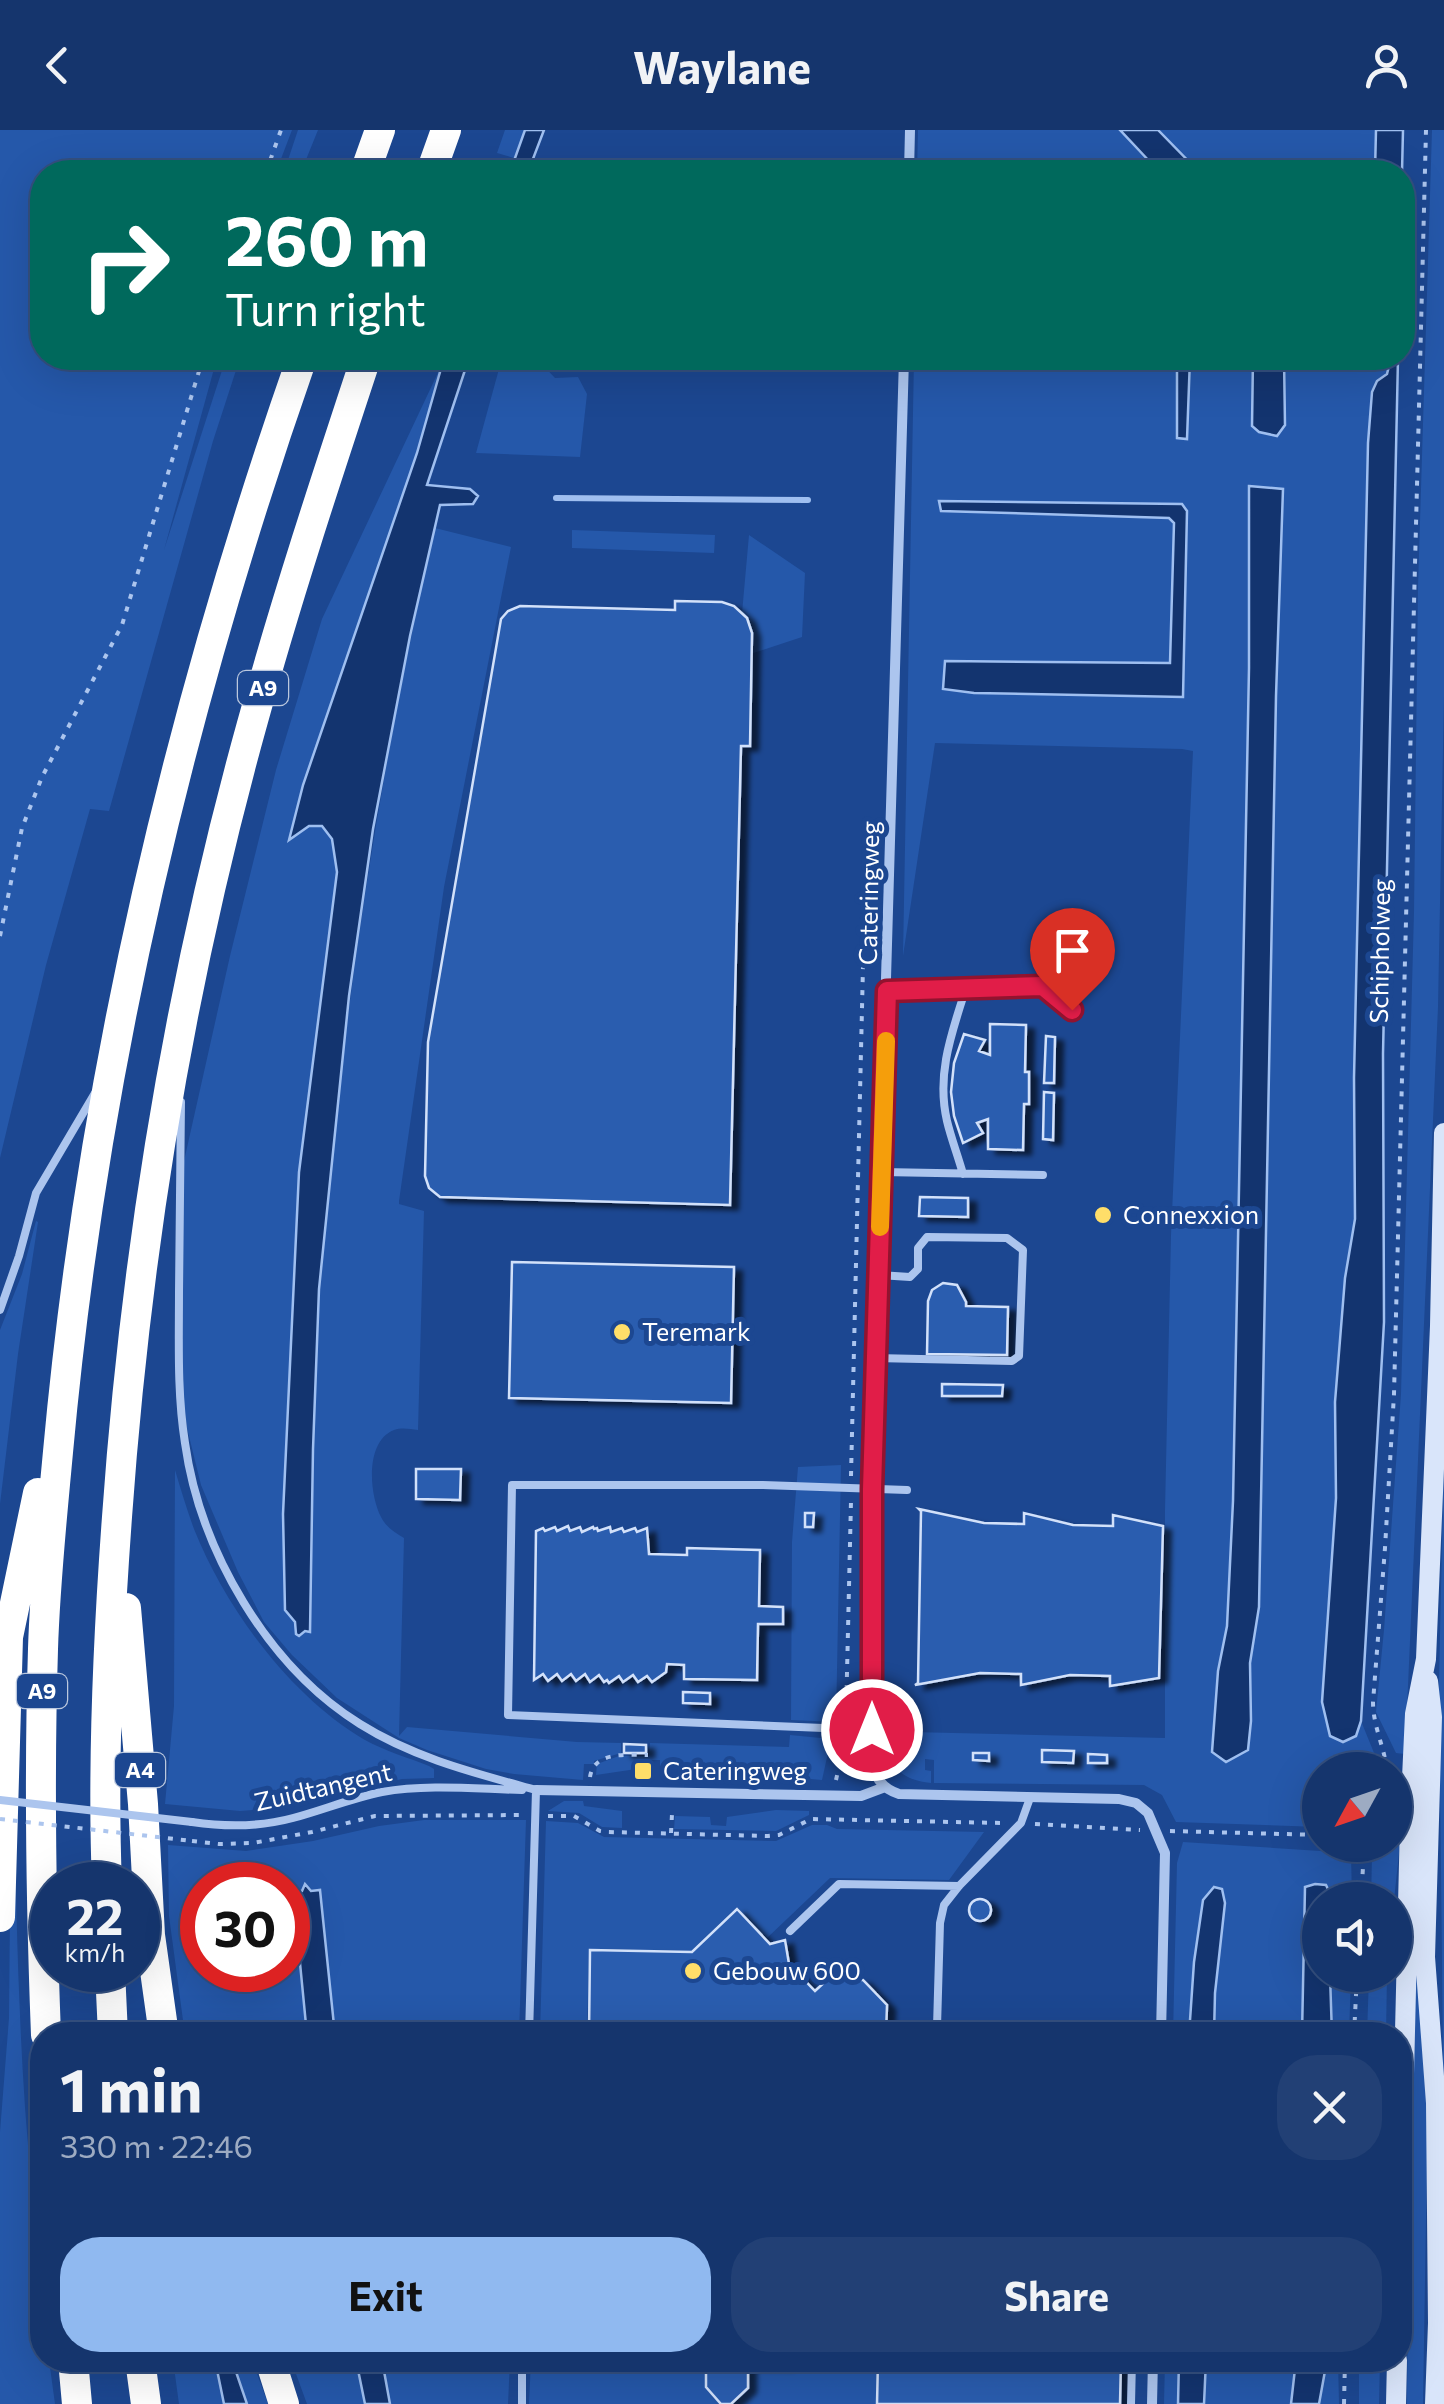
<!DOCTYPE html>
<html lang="en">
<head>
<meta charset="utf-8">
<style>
	body { margin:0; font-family:Commissioner,sans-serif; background:#224075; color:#f1f3f6; height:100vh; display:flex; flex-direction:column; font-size:38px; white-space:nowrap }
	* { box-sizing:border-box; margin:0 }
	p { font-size:32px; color:#9dabc2 }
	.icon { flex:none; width:55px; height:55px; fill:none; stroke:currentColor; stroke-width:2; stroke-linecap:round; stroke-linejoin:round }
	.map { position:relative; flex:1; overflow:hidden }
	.sheet { position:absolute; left:30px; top:1892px; width:1382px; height:350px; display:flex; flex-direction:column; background:#15356d; border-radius:40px; box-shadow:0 10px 40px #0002,0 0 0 2px #345080 }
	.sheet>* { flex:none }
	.top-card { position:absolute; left:30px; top:30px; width:1385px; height:210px; border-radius:40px; box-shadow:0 10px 40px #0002,0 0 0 2px #345080; background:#00695c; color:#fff; overflow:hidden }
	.needle { width:65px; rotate:230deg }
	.tools { position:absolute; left:1302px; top:1622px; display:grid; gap:20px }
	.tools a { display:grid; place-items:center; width:110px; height:110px; border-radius:50%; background:#15356d; box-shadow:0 10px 40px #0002,0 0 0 2px #345080; font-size:50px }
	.speed { position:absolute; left:30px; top:1732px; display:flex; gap:20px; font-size:50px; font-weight:700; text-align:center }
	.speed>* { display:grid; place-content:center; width:130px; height:130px; border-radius:50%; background:#15356d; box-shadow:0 10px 40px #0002,0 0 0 2px #345080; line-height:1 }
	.speed small { font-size:25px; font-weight:400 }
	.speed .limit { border:15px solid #d22; background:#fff; color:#111 }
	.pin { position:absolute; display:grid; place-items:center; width:85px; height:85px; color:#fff; margin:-102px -42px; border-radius:50% 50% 50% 0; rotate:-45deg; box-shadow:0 0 10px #0007 }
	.pin .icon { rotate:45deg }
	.me { position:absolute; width:110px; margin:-55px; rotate:0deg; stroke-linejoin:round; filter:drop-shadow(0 0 8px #0008) }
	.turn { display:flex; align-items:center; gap:35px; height:210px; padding:0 30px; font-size:45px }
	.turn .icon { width:130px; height:130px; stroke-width:2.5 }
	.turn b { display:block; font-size:70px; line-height:85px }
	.round { display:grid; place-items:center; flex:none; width:105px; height:105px; border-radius:40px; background:#224075 }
	.headline { display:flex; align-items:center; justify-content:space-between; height:170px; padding:0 30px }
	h1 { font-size:60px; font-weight:700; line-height:75px }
	.cta { display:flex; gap:20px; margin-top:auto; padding:20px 30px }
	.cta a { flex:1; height:115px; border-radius:40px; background:#90b9f0; color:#111; font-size:40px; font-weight:700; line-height:115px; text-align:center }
	.cta a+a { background:#224075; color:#f1f3f6 }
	header { display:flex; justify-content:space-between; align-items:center; height:130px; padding:0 30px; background:#15356d; font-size:45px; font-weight:700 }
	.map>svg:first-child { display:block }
	.green { fill:#2558aa; fill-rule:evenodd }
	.water { fill:#13346f; stroke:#9fbff0; stroke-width:2.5 }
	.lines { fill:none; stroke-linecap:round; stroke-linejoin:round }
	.stream { stroke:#9fbff0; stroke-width:6 }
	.building { fill:#2b5daf; stroke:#d2e1fa; stroke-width:2.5; filter:url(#shadow) }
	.path { stroke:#acc5ee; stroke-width:4; stroke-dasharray:5 8; stroke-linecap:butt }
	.service { stroke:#acc5ee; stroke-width:8 }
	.minor { stroke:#acc5ee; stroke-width:10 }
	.secondary { stroke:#d9e5fa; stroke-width:20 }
	.motorway { stroke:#fff; stroke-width:30 }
	.path-bridge { stroke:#acc5ee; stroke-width:4; stroke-dasharray:5 8; stroke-linecap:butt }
	.service-bridge { stroke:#acc5ee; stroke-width:8 }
	.route-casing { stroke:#92132f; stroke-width:25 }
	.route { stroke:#e11d48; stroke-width:18 }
	.slow { stroke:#f59e0b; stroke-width:18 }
	.poi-dot { fill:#ffde69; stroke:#1c4791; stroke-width:4 }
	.labels { text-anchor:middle; stroke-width:10; stroke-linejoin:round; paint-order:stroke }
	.shield { fill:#1c4791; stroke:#bbc8de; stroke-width:2.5 }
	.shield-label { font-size:22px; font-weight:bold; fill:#fff }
	.street-label { font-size:25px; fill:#fff; stroke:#1c4791 }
	.poi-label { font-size:25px; fill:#fff; stroke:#1c4791; text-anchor:start }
</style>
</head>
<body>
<header><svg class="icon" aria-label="back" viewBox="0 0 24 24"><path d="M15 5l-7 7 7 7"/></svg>Waylane<svg class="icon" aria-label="person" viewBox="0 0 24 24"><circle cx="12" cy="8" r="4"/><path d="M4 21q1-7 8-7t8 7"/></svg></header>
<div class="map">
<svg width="1444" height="2274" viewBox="0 0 1444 2274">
	<defs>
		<filter id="shadow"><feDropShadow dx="8" dy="4.5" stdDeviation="2.5" flood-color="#0009"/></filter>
	</defs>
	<rect width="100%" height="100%" fill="#1c4791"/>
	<path class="green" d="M0,0H292L276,42H42V228H217L164,420L226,228H240L213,311L109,681L90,679L46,835L0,1028Z
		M298,0H318L301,42H284Z
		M505,0H525L514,28L497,23Z
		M918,0H1120L1151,33L1150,41L956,39L954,42H917Z
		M1158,0H1376L1375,42H1199Z
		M1432,0H1444V567L1438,877L1405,1624L1396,1623L1376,1582L1384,1500L1401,1264L1414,782L1418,457Z
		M502,228H536L555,248L578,247L587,264L580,327L476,323Z
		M914,228H1177V307L1187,308L1190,228H1253L1252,296L1285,295L1284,228H1391L1387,244L1377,251L1372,262L1368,313L1354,948L1355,1089L1345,1148L1335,1272L1336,1368L1322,1572L1355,1606L1361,1591L1381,1640H1320V1697L1176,1692L1162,1665L1144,1655L934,1653V1630L925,1629V1640L931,1641V1653C903,1651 883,1634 884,1605H894L893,1597H884V1586L888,1583L910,1588L911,1602L1165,1608V1381L1171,1105L1193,621L1182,619L935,613L903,826ZM1250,356L1283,359L1276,566L1259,1477L1250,1533L1251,1591L1218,1541L1227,1496L1233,1371L1249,538ZM940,371L1181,374L1187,381L1183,566L974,563L944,559L946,531L1170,534L1174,393L1169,388L942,381Z
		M443,232L417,323L303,655L289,709L309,695L321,696L332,709L337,742L283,1384L285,1480L295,1492L296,1504C301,1464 310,1424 311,1384C314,1308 313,1231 319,1156C341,900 377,648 435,398L511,417L444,757L399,1071V1074L424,1081L418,1300C410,1299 402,1297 394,1300C365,1311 369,1364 381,1387C386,1397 395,1403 404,1408L399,1606L407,1597L577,1612L621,1613V1623L594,1631V1634H584L583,1650L514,1644L486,1639L427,1620L399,1608L337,1568L292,1525L264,1492L238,1442L201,1355L187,1298L178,1233L182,1040L230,826L276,640L322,489Z
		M572,400L715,405L714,423L572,418Z
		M749,405L805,443L802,507L738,528Z
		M36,1091L38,1092L18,1224L0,1374V1200L22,1144Z
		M1444,1322V2023L1439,1551Z
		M841,1335L836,1592L791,1590L792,1412L798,1337Z
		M175,1340C181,1360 187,1380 194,1399C226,1479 290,1566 365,1610C385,1621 409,1628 429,1636L434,1639V1648L402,1649L267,1679L240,1681L165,1674L174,1576Z
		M790,1605L831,1609L822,1650L778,1646L777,1649L710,1640L660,1638V1630H643V1638L596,1645L597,1634L619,1626H649L650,1613L789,1617Z
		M11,1669L14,1670C16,1772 18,1875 25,1977C31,2061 42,2145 42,2230H49L55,2274H0V2002L9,1888Z
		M564,1671H583L584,1676L622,1681V1698L602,1697L579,1683L548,1681Z
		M776,1680L809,1681V1685L776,1701L674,1699L675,1686L710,1687L711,1695L726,1696L727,1687Z
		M424,1690H526L519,1905H185L169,1786L168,1715L246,1721L313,1711L379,1696ZM202,1755H288V1840H202Z
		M546,1691L578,1693L604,1707L776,1711L812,1695H827L837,1699L984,1702L949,1750L830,1748L767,1808L737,1777L691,1821L589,1819L587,1905H540Z
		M1402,1695L1394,1770H1371L1372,1726L1383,1715H1395V1702Z
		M1183,1712L1351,1723L1352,1770H1332L1305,1757L1302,1905H1214L1215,1864L1203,1771L1194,1832L1189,1905H1173L1177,1733Z
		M1420,1804L1428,1966L1423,2274H1407L1411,1806Z
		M1330,1845H1351L1349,1905H1332Z
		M1369,1845H1387L1386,1905H1367Z
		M173,2230H252L268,2274H179Z
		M291,2230H510L508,2274H307Z
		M531,2230H618L706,2235L705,2257L722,2274H529Z
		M785,2230H879L878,2274H731L747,2258L749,2234Z
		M1165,2230H1179L1178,2274H1164Z
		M1206,2230H1296L1291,2274H1204Z
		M1327,2230H1338L1339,2274H1319Z
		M1359,2230H1380L1379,2274H1359Z"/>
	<path class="water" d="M525,0H544L528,42H510Z
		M1120,0H1158L1199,42H954L956,39L1149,41L1151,33Z
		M1376,0H1403L1402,42H1375Z
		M444,228H469L427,355L470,359L478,366L473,374L440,375L410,506L373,699L349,866L319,1159L313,1319L310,1502L305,1501L299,1506L296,1504L295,1492L285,1480L283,1384L299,1042L337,742L332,709L322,696H309L289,710L303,655L417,323Z
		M1177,228H1190L1187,309L1177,308Z
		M1253,228H1284L1285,295L1277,306L1259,302L1252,296Z
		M1391,228H1398L1383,924L1384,1192L1361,1591L1356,1606L1343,1612L1330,1606L1322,1572L1336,1368L1335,1272L1345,1148L1355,1089L1354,948L1368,313L1372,262L1377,251L1387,244Z
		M1249,356L1283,359L1276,566L1259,1477L1250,1533L1251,1591L1248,1620L1226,1632L1212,1622L1218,1541L1227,1496L1233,1371L1249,538Z
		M939,371L1182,374L1187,381L1183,567L974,563L943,559L945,531L1170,533L1174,393L1169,388L941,381Z
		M305,1754L311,1761L320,1760L335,1905H307L293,1761H302Z
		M1315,1754L1326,1755L1332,1768L1320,1770V1845H1330L1332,1905H1302L1305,1757Z
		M1214,1757L1222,1759L1225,1773L1215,1863L1214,1905H1189L1194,1832L1203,1770Z
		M215,2230H232L247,2274H224Z
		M356,2230H382L390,2274H365Z
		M1179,2230H1206L1204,2274H1178Z
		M1296,2230H1327L1319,2274H1291Z"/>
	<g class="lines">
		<path class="stream" d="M530,37L858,40
			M556,368L808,370"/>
	</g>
	<path class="building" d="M675,471L722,472L734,476L747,488L752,503L750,616H741L730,1075L440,1067L429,1058L425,1046L428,912L501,489L508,481L520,476L675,480Z
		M990,894L1026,895L1025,942H1029V974H1024L1023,1020L988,1019V989L977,993L983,1003L963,1013L954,986L951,962L954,933L964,904L985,910L979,921L990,925Z
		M1046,906L1055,907L1054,953H1044Z
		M1044,962L1054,963L1053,1010L1043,1009Z
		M920,1067L968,1068V1087L919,1086Z
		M512,1132L734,1137L731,1273L509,1268Z
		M943,1153L957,1155L966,1172V1176L1008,1177L1007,1225L927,1224L928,1171L932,1160Z
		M942,1254L1003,1255L1002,1266H942Z
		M416,1339H461L460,1370L416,1369Z
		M919,1379L984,1393L1024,1394V1383L1073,1395L1113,1396V1385L1163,1396L1159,1548L1110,1556V1546L1070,1545L1021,1555V1544L980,1543L915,1555L918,1553L921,1381Z
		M805,1383H814L813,1397H805Z
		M568,1396L570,1401L580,1397L582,1402L593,1397L594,1399L597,1398L598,1401L610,1397L611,1402L622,1398L624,1402L635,1398L637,1402L647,1398L649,1424L687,1425V1418L760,1420L759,1476L783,1477V1494H758L757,1550L684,1549V1535L667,1534L666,1542L652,1552L647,1546L638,1552L633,1545L623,1552L619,1546L609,1553L607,1550L604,1552L599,1545L590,1552L585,1544L576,1551L571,1544L562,1551L557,1544L548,1551L543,1544L534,1550L536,1401L543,1398L545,1401L555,1397L557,1401Z
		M683,1562L710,1563V1574L683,1573Z
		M624,1614L646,1615V1623H624Z
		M1042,1620L1074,1621L1073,1633L1042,1632Z
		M973,1623H989V1631L973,1630Z
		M1088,1624L1107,1625V1633H1088Z
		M969 1780a11 11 0 1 1 22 0a11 11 0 1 1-22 0Z
		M737,1779L770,1814L785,1810L789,1834L815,1861L828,1849L863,1850L887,1875L886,1905H589L590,1820L692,1822Z
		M618,2230H785V2235L748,2234V2258L731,2274H721L706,2257V2233Z
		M878,2230H1121L1120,2274H877Z"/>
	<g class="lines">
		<path class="path" d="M266,42L281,0
			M0,806L22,698L42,647L122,495L203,228
			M851,1346L863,836L873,835
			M846,1586L851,1371
			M1387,1640C1384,1616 1373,1596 1373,1572L1385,1418L1394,1264L1426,0
			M590,1647C594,1621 626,1625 648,1625
			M836,1650L845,1611
			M548,1686H574L600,1701L607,1702L768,1706L779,1705L811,1689L1001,1693
			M1035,1694L1140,1700
			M1170,1701L1320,1705
			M671,1703L672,1684
			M192,1711L219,1714L253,1713L312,1702L375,1686L523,1685
			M1361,1770L1363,1737L1374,1715
			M1354,1905L1357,1845
			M1344,2274L1345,2230"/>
		<path class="service" d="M887,861L1043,856L1072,881
			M181,972C180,1035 180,1098 179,1162C179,1212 177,1263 185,1313C200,1420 267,1536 360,1594C414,1628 475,1643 536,1660
			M882,1042L1043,1045
			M963,1044C958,1026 951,1008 947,991C936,944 952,902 966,858
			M0,1180L19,1126L36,1063L95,963
			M875,1228L1012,1231L1019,1226L1023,1120L1007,1108L927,1107L918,1118V1139L910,1147L879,1145
			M872,1572H910
			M872,1600L508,1585L512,1355H763L907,1360
			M192,1692C226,1697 260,1697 293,1688C323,1680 352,1668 382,1662C427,1654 476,1659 522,1660
			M790,1801L839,1754L959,1756
			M529,1905L536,1660
			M933,1905L937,1897L940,1793L944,1775L959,1756L1021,1693L1030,1668
			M522,2274V2230
			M1131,2274L1132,2230"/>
		<path class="minor" d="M909,42L910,0
			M904,228L875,1228L871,1628C874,1646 881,1658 899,1664L1119,1669L1136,1673L1148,1683L1165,1723L1161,1905
			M536,1660L861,1666L885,1657
			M1152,2274L1153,2230"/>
		<path class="secondary" d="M1428,1551L1432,1587L1425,1827L1436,1973L1438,2193L1435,2274
			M1400,2112L1410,1691L1415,1584L1426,1529L1440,1196L1444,1003
			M1396,2274L1397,2230"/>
		<path class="motorway" d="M365,42L380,0
			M431,42L446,0
			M126,1478L143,1674L150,1805L164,1905
			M107,1755C102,1633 108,1509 117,1387C136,1119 180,853 252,594C286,470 326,349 366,228
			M0,1787L8,1507L38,1363
			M110,1840L113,1905
			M46,1905C41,1776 39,1648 43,1519C45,1453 52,1387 58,1322C92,948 178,582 302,228
			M73,2230L77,2274
			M140,2230L146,2274
			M270,2230L284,2274"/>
		<path class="path-bridge" d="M0,1689L192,1711"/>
		<path class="service-bridge" d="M0,1670L192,1692"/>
	</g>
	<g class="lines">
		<defs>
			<path id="route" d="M872,1600V1359L887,861L1043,856L1072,880"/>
		</defs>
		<use href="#route" class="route-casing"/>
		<use href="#route" class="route"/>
		<path class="slow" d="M880,1097L886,911"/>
	</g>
	<g class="poi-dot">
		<circle cx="1103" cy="1085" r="10"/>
		<circle cx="622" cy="1202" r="10"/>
		<rect x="633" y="1631" width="20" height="20" rx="5"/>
		<circle cx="693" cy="1841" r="10"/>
	</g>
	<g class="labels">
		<g class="shield">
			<rect x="238" y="541" width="50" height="34" rx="8"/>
			<rect x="17" y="1544" width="50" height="34" rx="8"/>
			<rect x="115" y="1623" width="50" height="34" rx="8"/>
		</g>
		<g class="shield-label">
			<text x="263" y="566">A9</text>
			<text x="42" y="1569">A9</text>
			<text x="140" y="1648">A4</text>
		</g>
		<g class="street-label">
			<text transform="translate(869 763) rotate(-89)" y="9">Cateringweg</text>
			<text transform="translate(1380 821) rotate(-89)" y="9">Schipholweg</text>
			<text transform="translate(323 1657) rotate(-13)" y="9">Zuidtangent</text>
		</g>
		<g class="poi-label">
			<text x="1123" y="1094">Connexxion</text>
			<text x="642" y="1211">Teremark</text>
			<text x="663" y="1650">Cateringweg</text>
			<text x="713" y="1850">Gebouw 600</text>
		</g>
	</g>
</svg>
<div class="tools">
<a><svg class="needle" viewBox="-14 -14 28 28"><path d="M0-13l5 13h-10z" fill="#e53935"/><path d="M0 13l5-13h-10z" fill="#9dabc2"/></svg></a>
<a><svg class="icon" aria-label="sound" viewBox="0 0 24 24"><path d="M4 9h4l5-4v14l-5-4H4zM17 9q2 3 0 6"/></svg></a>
</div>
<div class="speed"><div>22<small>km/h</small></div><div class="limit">30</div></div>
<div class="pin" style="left:1072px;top:880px;background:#d93025"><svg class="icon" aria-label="arrive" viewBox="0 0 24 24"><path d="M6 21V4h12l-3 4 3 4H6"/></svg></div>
<svg class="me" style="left:872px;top:1600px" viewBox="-20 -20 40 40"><circle r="17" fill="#e11d48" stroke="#fff" stroke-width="3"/><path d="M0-11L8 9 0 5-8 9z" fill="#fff"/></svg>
<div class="top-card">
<div class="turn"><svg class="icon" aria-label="right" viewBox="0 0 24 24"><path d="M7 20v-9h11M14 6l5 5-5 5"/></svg><div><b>260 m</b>Turn right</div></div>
</div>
<section class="sheet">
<div class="headline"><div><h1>1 min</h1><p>330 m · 22:46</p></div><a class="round"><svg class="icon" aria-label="close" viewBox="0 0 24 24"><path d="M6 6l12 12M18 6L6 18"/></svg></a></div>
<div class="cta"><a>Exit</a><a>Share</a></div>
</section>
</div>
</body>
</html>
